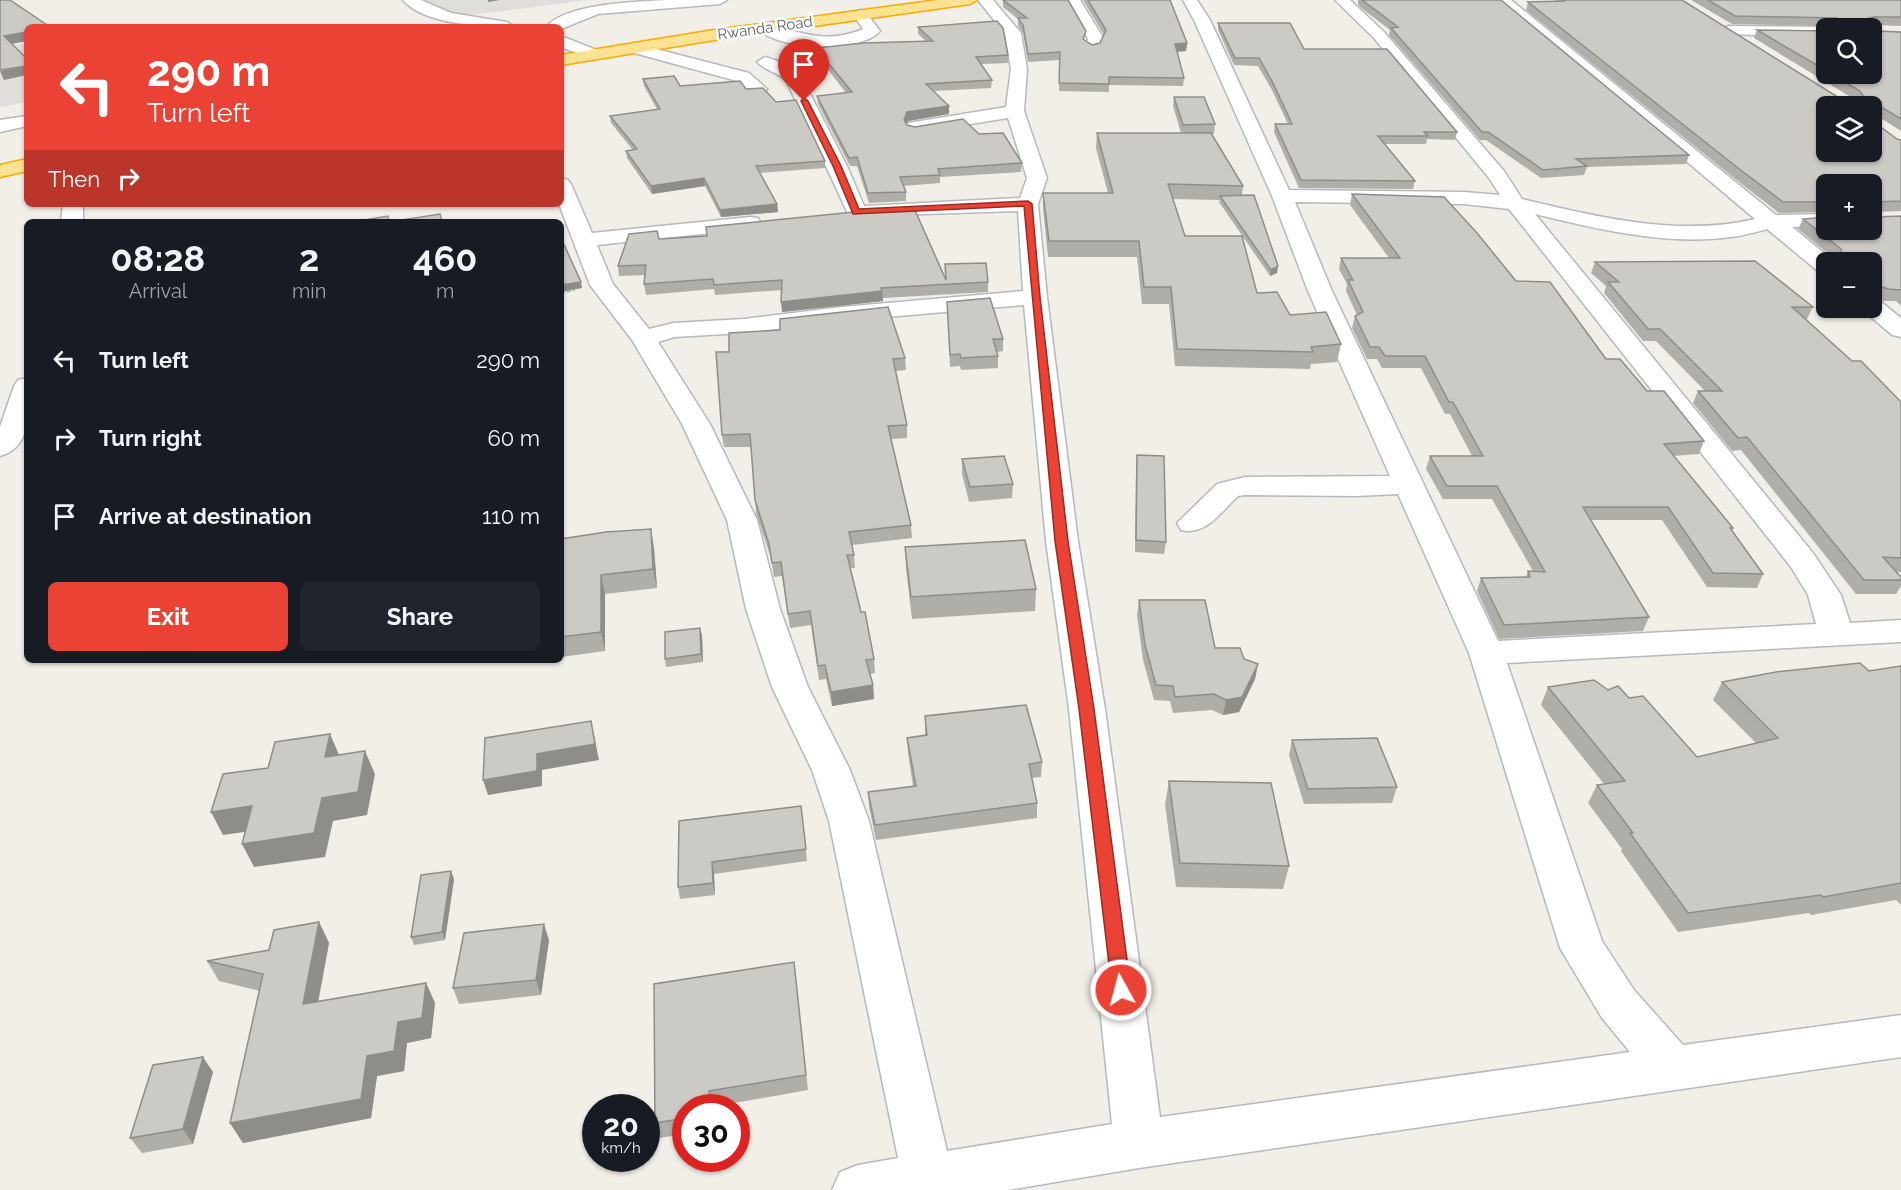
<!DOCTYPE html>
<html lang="en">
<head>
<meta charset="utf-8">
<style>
	body { margin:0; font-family:Raleway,sans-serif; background:#20242c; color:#f1f3f6; height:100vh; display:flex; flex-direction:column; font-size:22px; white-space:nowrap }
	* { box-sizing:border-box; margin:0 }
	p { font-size:20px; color:#9ea1a6 }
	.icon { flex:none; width:33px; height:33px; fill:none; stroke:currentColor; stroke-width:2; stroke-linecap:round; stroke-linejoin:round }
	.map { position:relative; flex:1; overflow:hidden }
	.drawer { position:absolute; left:24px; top:219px; width:540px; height:444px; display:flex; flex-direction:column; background:#171b24; border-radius:9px; box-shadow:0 2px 4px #0004 }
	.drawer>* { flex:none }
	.hud { position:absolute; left:24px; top:24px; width:540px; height:183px; border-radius:9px; box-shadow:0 2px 4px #0004; background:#ea4335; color:#fff; overflow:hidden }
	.buttons { position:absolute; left:1816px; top:18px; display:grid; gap:12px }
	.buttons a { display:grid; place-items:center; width:66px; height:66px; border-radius:9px; background:#171b24; box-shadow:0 2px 4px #0004; font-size:30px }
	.speed { position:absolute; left:582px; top:1094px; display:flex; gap:12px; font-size:30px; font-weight:700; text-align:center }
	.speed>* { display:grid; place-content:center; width:78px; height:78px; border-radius:50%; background:#171b24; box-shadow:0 2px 4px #0004; line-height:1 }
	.speed small { font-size:15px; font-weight:400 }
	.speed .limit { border:9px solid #d22; background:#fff; color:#111 }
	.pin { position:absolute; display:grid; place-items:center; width:51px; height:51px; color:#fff; margin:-62px -26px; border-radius:50% 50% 50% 0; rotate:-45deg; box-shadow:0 0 6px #0007 }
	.pin .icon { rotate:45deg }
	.me { position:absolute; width:66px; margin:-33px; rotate:353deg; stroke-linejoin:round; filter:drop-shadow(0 0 4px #0008) }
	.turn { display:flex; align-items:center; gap:21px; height:126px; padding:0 24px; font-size:27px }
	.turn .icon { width:78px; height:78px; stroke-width:2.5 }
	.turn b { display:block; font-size:42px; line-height:51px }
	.then { display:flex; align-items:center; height:57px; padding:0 24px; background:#0003; gap:12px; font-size:22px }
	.eta { display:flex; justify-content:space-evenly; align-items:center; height:102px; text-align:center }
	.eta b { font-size:36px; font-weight:700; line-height:42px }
	.action { display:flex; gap:12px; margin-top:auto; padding:12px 24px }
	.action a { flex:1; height:69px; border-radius:9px; background:#ea4335; color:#fff; font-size:24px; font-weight:700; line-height:69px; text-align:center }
	.action a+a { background:#20242c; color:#f1f3f6 }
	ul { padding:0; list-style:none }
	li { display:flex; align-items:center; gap:18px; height:78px; padding:0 24px }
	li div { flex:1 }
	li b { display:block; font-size:22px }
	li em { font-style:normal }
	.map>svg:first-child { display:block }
	.industrial { fill:#e0deda }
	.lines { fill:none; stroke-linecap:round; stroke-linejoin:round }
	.minor-casing { stroke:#b5b8bc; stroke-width:3 }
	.highway-casing { stroke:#f9ab00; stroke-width:3 }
	.path { stroke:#9cc7a9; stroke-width:2; stroke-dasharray:4 2; stroke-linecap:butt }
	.minor { fill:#fff; fill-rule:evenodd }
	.highway { fill:#fde293; fill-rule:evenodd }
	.wall { fill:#afaea9 }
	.shaded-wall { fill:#8f8d8a }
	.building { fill:#cccac5; stroke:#8f8d8a; stroke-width:1.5; fill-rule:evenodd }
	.route { fill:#ea4335; stroke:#982c22; stroke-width:1.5 }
	.labels { text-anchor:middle; stroke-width:5; stroke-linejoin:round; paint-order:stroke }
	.far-street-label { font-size:15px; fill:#5f6368; stroke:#fff }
</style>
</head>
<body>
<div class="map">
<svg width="1901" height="1190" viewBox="0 0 1901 1190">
	<rect width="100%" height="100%" fill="#f1efe8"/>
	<path class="industrial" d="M425,0H589L455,17Z
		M27,43V102L0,107V48Z"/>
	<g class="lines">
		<defs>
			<path id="minor" d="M403,0H421L451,13L507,22L515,27C485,27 424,25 403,0Z
				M666,0H727L720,4L598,14L561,29V27H546C567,3 636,2 666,0Z
				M978,0H993L1021,33L1027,69L1024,111L1047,178L1038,204L1047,297L1078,541L1105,709L1160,1117L1630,1052L1602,1018L1560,948L1469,653L1398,494L1357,496L1245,495L1238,496C1221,512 1206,536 1181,530L1177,523L1217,484L1245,477L1390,476L1308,291L1272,196L1194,20L1183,0H1197L1210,20L1289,190L1464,192L1500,195L1489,178L1374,38L1335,0H1350L1384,32L1504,171L1522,199C1597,217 1679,237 1755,219L1495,0H1511L1776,215L1827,214V226L1792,227L1835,262H1827V274L1819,272L1767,229C1756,232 1743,236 1731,237C1668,246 1596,229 1535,214L1813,553L1841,595L1850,623L1901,620V642L1507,663L1602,941L1634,990L1683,1045L1901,1015V1057L1139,1168L1008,1190H832L840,1172L858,1165L898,1158L829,821L812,770L772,687L746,609L727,520L682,424L632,340L590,285L559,204H561V178L568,180L571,184L592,233L750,217L758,218L761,223L758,228L750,229L597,245L613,284L649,329L673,323L744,319L842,307L1023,291L1018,211L864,216L856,218L849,216L787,82C779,72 765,71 757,62L765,57C779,61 791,66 801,76L847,166L864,206L1020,198L1027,178L1008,118L915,133L908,131L906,127L908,123L1006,107L1011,69L1005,34ZM1295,202L1464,204L1509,209L1791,567L1808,595L1816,624L1498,641L1332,291ZM1024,305L1046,541L1069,709L1112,1124L947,1151L869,821L850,770L808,687L780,609L757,520L710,424L658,342L674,337L744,333L842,321Z
				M1066,0H1080L1104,39L1099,49L1093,51L1085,46L1088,39Z
				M860,10L865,11L880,31C861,54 776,50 757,28L765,23C801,32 825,45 863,29L853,14Z
				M1729,26L1827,27L1832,28H1827V37L1724,34L1721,31L1724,28Z
				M561,36L599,51L601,54L593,59L561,47Z
				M633,43L749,73L767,89L764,93H752L737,81L627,51L625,48Z
				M27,116V126L0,132V120Z
				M63,204H83V222H61Z
				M1872,299L1880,301L1901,318V337L1892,335L1864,311L1861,308H1872Z
				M27,378C27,406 35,447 0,456V427L14,386L18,380Z"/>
			<path id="highway" d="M938,0H977L970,4L708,41L561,65V55L708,31Z
				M27,159V171L0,177V165Z"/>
		</defs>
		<use href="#minor" class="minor-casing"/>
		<use href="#highway" class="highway-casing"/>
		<path class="path" d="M561,293L575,290"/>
		<use href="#minor" class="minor"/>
		<use href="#highway" class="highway"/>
	</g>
	<path class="wall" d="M1003,0L1085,40L1092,45L1100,43L1104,35L1083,0H1170L1187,43L1186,51L1177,52L1184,78L1183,86L1109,85V92L1059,91L1060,60L1028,62L1023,33L1018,26V19L1003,7Z
		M1358,0H1501L1689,155L1686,164L1587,167L1584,175L1541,178L1486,140H1480L1389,35L1390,30L1360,7L1358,4Z
		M1555,0H1682L1841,99H1854L1754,38L1757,30L1827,31V74H1872V28H1830L1831,26L1732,24L1691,0H1901V26L1874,25L1875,31L1901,32V131L1879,117H1874V122L1897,139L1901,140V211L1875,212V217L1901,216V306L1896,301H1883L1872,297V262H1834L1836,260L1798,229L1803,219L1872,230L1827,184V212L1779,213L1734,178L1526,10L1528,2L1556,1Z
		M1218,23L1304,49L1457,132L1455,140L1427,139L1426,144H1384L1415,181L1413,189L1299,188L1274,132L1275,124H1288L1272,90L1258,66L1234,65L1218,30Z
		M918,27L1008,55V63L981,64L992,80L991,88L934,91L949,114L908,121L906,123L907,125L915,127L979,134L1022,163L1021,172L940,177V183L903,186L906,192V201L869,203L857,166H850L818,104L817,96L846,93L817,55L816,48L926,41L918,34Z
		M643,79L680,86L746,89L825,161V168L760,173L777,204L778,212L721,217L705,186L652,194L627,158L626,151L633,150L611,123L610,116L657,109L644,86Z
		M1174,97L1215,124L1214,134H1212L1243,186L1242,195L1278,266L1277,273L1270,276L1219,202L1220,200L1173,199L1185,236L1257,293L1290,315L1341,344L1337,362L1311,364L1310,369L1175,366L1169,304H1142L1137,257H1048L1043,208V193H1108L1096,148L1097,133H1181L1173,106Z
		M1352,194L1516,281L1606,359L1647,391L1704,441L1699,454L1673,456L1733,528L1732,531L1763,574L1757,588L1707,587L1662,520H1591L1649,617L1643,631L1499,639L1477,591L1481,578L1526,577L1528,571H1533L1492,499H1443L1426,469L1430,456H1472L1450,414H1445L1421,368H1382L1377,359H1367L1352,328L1355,316L1357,315L1346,291L1347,284L1339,269L1341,258H1389L1350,205Z
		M659,239L945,279V264L988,282V292L883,298V301L782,312V290L715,295L714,289L646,295L644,284L645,275L619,276L618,266Z
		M1595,262L1813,307L1807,319H1805L1852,361L1901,402V572H1896L1901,577V586L1896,594H1856L1741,450L1732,451L1693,403L1698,391H1705L1656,341H1643L1604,293L1606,286L1591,273Z
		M947,302L1003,339V351L997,352L998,356V368L961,370L960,366L950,367Z
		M729,352L905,358L906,370L896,371L907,425V438L891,439L911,525L912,538L852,545L854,555L855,568H850L861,612L874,659L875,673L870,674L873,685L874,699L832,706L826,679L819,680L811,625L790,628L782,576L774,577L771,558L756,513L751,447H724L722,435Z
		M1137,455L1166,542L1164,554L1135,552L1136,467Z
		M962,459L1013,484L1012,498L969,502L962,474Z
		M561,539L654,548L657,588L605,594V651L561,657Z
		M905,547L1036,589L1035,611L912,619L906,569Z
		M1139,600L1215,648L1258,664L1255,679L1239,712L1223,715L1212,710L1173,713L1170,701L1154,700L1143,660L1137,615Z
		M702,635L703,662L666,667L665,659Z
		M1901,666V905L1896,900L1811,915L1809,913L1678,932L1621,851L1622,849L1588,803L1597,785L1604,784L1541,705L1548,687L1608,690L1629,698L1697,757L1756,743L1713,700L1722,682L1869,671Z
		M925,716L1042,762L1041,777L1032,778L1037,803V818L876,840L869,807L868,792L913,786L908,753L907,738L925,735Z
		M1292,740L1397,787L1392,803L1304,804L1289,755Z
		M1169,781L1289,866L1283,889L1176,887L1165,804Z
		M801,806L807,861L714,874L715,895L680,899L678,887L679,821Z
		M454,879L445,940L414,945L411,937Z
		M319,922L329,943L318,1002L426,983L435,1003L431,1038L407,1043L404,1071L377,1076L371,1118L243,1143L230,1123L260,991L219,981L207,961L269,950Z
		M549,940L541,995L459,1004L453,988Z
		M794,962L808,1090L712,1107H686V1134L659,1138L655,1123Z
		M213,1072L193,1144L142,1153L130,1138Z"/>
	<path class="shaded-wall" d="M488,0H500L488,2Z
		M1875,17L1872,25L1865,27L1869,18Z
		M27,32V41L7,45L4,36Z
		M1187,43L1186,51L1174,52L1175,44Z
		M27,66V75L4,80L0,71Z
		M949,106V114L908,121L904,128V120L907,112Z
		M704,178L705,186L652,194L651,186Z
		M777,204L778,212L721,217L720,210Z
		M1278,266L1277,273L1270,276L1271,270Z
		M581,282L582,288L561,292V285Z
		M882,291L883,301L782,312L781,302Z
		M651,529L654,548L657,588L653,569Z
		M601,575L605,594V651L601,632Z
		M700,628L702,635L703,662L701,654Z
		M1258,664L1255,679L1239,712L1223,715L1226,700Z
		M873,685L874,699L832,706L831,692Z
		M591,721L599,760L542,770V786L488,795L483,780L537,754Z
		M330,734L340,757H325Z
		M365,751L375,774L367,815L333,821L325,857L254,867L242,844L322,798Z
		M252,806L264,829L223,835L211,812Z
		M712,862L714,874L715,895L713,883Z
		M451,871L454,879L445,940L442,932Z
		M319,922L329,943L314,1024L303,1004Z
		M544,924L549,940L541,995L536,980Z
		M426,983L435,1003L431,1038L407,1043L404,1071L377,1076L371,1118L243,1143L230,1123L367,1056L398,1022Z
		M203,1057L213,1072L193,1144L183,1129Z
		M709,1091L712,1107H710Z"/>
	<path class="building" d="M0,0H10L50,27H27V32L4,36L27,59V66L0,70Z
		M1003,0H1068L1086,31L1083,39L1092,45L1100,43L1106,30L1088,0H1170L1187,43L1175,44L1184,78L1109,77V84L1059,83L1060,52L1028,54L1023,25L1018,18H1027Z
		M1362,0H1501L1689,155L1576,159L1587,166L1543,170L1488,132H1482L1391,28L1398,27Z
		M1563,0H1682L1841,99H1862L1864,97L1860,91L1831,74H1872V28H1831L1833,22L1837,21V18L1735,16L1708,0H1901V17H1875L1869,18V21L1873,22L1875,31L1901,32V119L1883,108L1875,107L1874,122L1897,139L1901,140V201L1875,202V217L1901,216V290L1889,289L1878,286L1872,281V262H1849L1838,253H1842L1841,249L1803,219L1827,217V230H1872V184H1827V202H1783L1738,168L1528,2L1564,1ZM1827,106H1872V152H1827Z
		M997,21L1003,28L1008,55L976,57L992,80L926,84L949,106L907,112L904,120L907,125L915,127L963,119L979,134L1003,133L1022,163L938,169L940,175L900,177L906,192L868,193L857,157L849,158L817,96L852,92L816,48L863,43L933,41L918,27Z
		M1218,23H1290L1304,49H1387L1457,132H1424L1428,136H1378L1415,181L1301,180L1275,124H1292L1273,83L1259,58H1235Z
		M1757,30L1827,31V71Z
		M674,76L680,86L740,81L746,89L763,88L776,102L796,100L825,161L756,166L777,204L720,210L704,178L651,186L626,151L637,149L610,116L660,109L643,79Z
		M1174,97H1204L1215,124L1183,125Z
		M1097,133H1211L1243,186L1168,184L1185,236H1242L1257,293L1277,292L1290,315L1326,312L1341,344L1311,347L1313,352L1177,349L1171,287H1144L1139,241H1049L1043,193H1113Z
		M1352,194L1444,197L1477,233L1516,281L1550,282L1606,359H1620L1647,391H1664L1704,441L1664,444L1733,528H1730L1763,574L1713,573L1668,507H1583L1649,617L1504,625L1481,578L1530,577L1528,571L1545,572L1497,486H1447L1430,456H1483L1453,402H1449L1425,356H1385L1379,347H1370L1355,316L1363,312L1348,280H1353L1341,258H1400Z
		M1254,195L1278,266L1271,270L1220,196Z
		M914,208L946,280L945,264L986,263L988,282L881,288L882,291L781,302L782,280L714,285L713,279L644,284L646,265L618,266L629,234L657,231L659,239L707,236L706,227L874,210Z
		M440,214L442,222H352L388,216L389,222Z
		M561,240H562L581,282L561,285Z
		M1755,261L1813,307H1792L1852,361H1861L1901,402V558L1883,557L1901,577V580H1864L1747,437L1738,438L1698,391H1722L1660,329H1648L1608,282H1619L1595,262Z
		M990,298L1003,339H993L998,356L961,358L960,354L950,355L947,302Z
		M888,307L905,358L893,359L907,425L888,426L911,525L849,532L854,555H847L861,612H865L874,659L866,660L873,685L831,692L825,665L818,666L810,611L788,614L781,562L772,563L769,544L755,500L750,434L722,435L716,352H729V333L780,330V319Z
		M1137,455L1164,456L1166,542L1136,540Z
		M1004,456L1013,484L970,487L962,459Z
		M651,529L653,569L601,575V632L561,637V539L606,532Z
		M1025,540L1036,589L911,597L905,547Z
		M1139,600H1205L1215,648H1240L1244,659L1258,664L1242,697L1226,700L1214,694L1175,697L1173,686L1156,685L1145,645Z
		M700,628L701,654L665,659V632Z
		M1860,663L1869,671L1901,666V883L1823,897L1821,895L1688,913L1630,833H1633L1597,785L1625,781L1548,687L1594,680L1608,690L1618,686L1629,698L1643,696L1697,757L1778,738L1722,682L1776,672Z
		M1026,705L1042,762L1029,764L1037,803L875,825L868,792L916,786L907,738L927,735L925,716Z
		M591,721L595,744L537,754V771L483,780L485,738Z
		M330,734L325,757L365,751L358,792L322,798L314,833L242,844L252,806L211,812L223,774L268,768L275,742Z
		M1377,738L1397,787L1308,789L1292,740Z
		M1169,781L1271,783L1289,866L1180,863Z
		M801,806L806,849L712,862L713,883L678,887L679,821Z
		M451,871L442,932L411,937L421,875Z
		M319,922L303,1004L426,983L422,1018L398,1022L394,1051L367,1056L361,1099L230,1123L263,974L207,961L269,950L274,930Z
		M544,924L536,980L453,988L464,933Z
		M794,962L806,1075L709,1091L710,1107H686V1118L655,1123L654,984Z
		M203,1057L183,1129L130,1138L153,1065Z"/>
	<path class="route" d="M804,98L808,101L841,166L859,209L1028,201L1032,204L1040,297L1068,541L1094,709L1131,990L1128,996L1121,998L1115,996L1112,990L1079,709L1055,541L1024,206L853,214L833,166L801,101Z"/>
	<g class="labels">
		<g class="far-street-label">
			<text transform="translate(765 28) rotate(-8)" y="5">Rwanda Road</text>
		</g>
	</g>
</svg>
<div class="buttons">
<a><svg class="icon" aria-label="search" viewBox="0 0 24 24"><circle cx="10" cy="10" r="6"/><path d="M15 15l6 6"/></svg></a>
<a><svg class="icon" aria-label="layers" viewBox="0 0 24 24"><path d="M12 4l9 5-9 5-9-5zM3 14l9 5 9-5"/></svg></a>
<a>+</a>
<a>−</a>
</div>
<div class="speed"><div>20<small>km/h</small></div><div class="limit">30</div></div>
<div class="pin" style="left:804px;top:101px;background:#d93025"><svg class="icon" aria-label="arrive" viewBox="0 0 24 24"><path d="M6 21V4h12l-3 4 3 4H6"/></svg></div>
<svg class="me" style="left:1121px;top:990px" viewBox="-20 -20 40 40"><circle r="17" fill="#ea4335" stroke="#fff" stroke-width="3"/><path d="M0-11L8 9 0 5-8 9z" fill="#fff"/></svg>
<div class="hud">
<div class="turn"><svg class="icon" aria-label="left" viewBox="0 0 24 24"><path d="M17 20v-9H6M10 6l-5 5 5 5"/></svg><div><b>290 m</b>Turn left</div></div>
<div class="then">Then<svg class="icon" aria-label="right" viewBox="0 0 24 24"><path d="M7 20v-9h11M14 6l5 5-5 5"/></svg></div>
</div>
<section class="drawer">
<div class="eta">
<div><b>08:28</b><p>Arrival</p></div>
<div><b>2</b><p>min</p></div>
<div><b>460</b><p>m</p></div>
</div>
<ul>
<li><svg class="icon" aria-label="left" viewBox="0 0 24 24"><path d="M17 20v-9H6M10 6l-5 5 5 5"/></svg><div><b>Turn left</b></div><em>290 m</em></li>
<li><svg class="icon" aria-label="right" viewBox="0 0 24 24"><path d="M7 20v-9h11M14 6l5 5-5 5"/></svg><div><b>Turn right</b></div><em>60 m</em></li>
<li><svg class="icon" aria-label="arrive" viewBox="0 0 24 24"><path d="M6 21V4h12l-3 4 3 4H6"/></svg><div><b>Arrive at destination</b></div><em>110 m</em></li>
</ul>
<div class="action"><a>Exit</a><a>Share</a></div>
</section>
</div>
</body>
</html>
